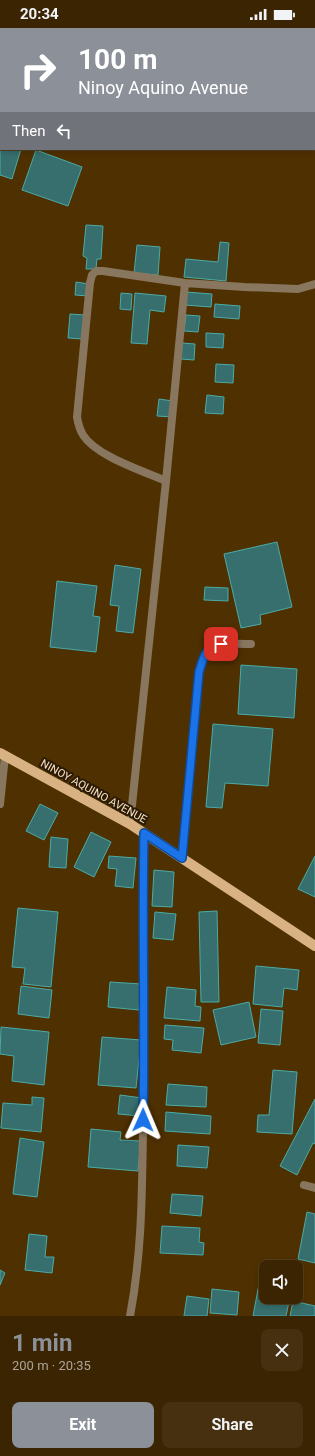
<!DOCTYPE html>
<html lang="en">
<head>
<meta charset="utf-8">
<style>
	body { margin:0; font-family:Roboto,sans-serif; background:#463010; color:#f1f3f6; height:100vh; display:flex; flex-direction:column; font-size:15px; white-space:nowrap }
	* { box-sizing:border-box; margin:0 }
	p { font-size:13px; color:#aca499 }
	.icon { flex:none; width:22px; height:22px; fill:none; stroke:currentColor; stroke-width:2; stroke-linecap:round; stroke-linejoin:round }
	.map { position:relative; height:1288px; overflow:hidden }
	.sheet { display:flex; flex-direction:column; background:#3b2401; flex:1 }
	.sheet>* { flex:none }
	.hud { position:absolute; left:0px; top:0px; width:315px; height:122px; box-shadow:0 2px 6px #0003,0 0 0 1px #544123; background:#8c9099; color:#fff; overflow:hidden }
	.buttons { position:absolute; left:259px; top:1232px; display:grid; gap:8px }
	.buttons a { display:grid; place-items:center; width:44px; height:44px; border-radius:8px; background:#3b2401; box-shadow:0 2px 6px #0003,0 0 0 1px #544123; font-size:20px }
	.pin { position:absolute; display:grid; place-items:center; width:34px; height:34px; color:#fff; margin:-17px; border-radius:8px; box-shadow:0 2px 6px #0006 }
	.me { position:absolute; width:44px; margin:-22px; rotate:1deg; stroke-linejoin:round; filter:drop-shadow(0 0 3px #0008) }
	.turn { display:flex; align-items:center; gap:14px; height:84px; padding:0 12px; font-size:18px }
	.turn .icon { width:52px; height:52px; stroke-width:2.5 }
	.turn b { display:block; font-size:28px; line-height:34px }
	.then { display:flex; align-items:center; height:38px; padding:0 12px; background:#0003; gap:8px; font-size:15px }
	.round { display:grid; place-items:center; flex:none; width:42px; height:42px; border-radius:8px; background:#463010 }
	.head { display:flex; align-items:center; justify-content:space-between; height:68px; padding:0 12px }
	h1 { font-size:24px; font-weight:700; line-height:30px; color:#8c9099 }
	.action { display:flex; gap:8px; margin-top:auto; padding:8px 12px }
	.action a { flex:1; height:46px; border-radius:8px; background:#8c9099; color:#fff; font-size:16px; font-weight:700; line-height:46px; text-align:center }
	.action a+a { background:#463010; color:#f1f3f6 }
	.status { display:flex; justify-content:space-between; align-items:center; height:28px; padding:0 20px; background:#3b2401; direction:ltr }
	.status svg { height:11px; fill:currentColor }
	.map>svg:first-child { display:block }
	.building { fill:#366f6d; stroke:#4baba7 }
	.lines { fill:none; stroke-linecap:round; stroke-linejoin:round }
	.lane { stroke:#89765f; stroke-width:8 }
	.street { stroke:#89765f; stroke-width:8 }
	.primary { stroke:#d9b283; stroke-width:10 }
	.route-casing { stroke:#114b97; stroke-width:10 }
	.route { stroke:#1a73e8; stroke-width:7 }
	.labels { text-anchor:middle; stroke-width:4; stroke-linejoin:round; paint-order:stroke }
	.street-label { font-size:11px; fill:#f8e0c4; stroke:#2c1b04 }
</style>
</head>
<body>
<div class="status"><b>20:34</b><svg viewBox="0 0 49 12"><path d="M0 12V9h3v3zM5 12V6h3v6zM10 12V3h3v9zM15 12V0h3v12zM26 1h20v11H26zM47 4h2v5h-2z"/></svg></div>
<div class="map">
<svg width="315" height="1288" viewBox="0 0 315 1288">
	<rect width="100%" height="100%" fill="#4f3001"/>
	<path class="building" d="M0,110L1,121H21L12,151L0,147Z
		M36,122L82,139L68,178L22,162Z
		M86,197L103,198L101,231H97L96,241H86L87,230L83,228Z
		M220,214L229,215L226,253L184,249L186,231L218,234Z
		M137,217L160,219L158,247L134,245Z
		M76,254L89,256L88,268L75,267Z
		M186,264L212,266L211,279L185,277Z
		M121,265L132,266L131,282L120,281Z
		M135,265L166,268L164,284L150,282L147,316L131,315Z
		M215,276L240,278L239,291L214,289Z
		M70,286L85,287L82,311L68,310Z
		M186,287L200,288L198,304L184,303Z
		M206,305L224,306L223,320L206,319Z
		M182,315L195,316L194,332L181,331Z
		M216,336L234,337L233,355L215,354Z
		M207,367L224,369L223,386L205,385Z
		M159,371L173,373L172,389L157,388Z
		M277,514L292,579L260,587L261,596L241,600L224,526Z
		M115,537L141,541L133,605L116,603L119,578L110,577Z
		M57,553L97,558L93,588L100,589L96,624L50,619Z
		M205,559L228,560V573L204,572Z
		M241,637L297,641L294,690L238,686Z
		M213,696L273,701L268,758L225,755L222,780L206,779Z
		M40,776L58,785L44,812L26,803Z
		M91,804L111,814L94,849L74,839Z
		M51,809L68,811L66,840L49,839Z
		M109,828L136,830L133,860L115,858L117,841L108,840Z
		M315,828V869L298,861Z
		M154,842L174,844L172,879L152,878Z
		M18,880L58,884L51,959L23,956L25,940L12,939Z
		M217,883L219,974H201L199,884Z
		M155,884L176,886L173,912L153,910Z
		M256,938L299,942L297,962L284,960L282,979L253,976Z
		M110,954L141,956L139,982L108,979Z
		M21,958L52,962L49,990L18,986Z
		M167,959L196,962L195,978L201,979L200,993L164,990Z
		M249,974L256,1009L221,1017L213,982Z
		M261,981L283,983L280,1017L258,1015Z
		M165,997L204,1000L201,1025L172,1022L173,1012L164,1011Z
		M1,999L49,1004L44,1057L12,1053L14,1028L0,1026Z
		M102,1009L141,1012L136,1060L98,1057Z
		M273,1042L297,1044L292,1106L257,1104L258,1087H269Z
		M168,1056L207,1059L206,1079L166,1077Z
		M120,1067L142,1070L140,1088L118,1086Z
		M32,1069L44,1070L41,1104L1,1100L3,1075L32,1077Z
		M315,1071V1116L313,1115L297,1147L280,1138Z
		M166,1084L211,1088L210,1106L165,1103Z
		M91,1101L121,1104L120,1112L141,1113L138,1143L88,1139Z
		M20,1110L44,1114L37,1169L13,1166Z
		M178,1117L209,1119L207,1140L177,1138Z
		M172,1166L203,1168L201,1188L170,1185Z
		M307,1184L315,1186V1235L298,1231Z
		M162,1198L200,1200L199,1214L204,1215L203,1227L160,1225Z
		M29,1206L47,1208L45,1229H54L52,1245L25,1242Z
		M0,1242L5,1245L0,1257Z
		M259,1256L266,1257V1269H290L286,1288H253Z
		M212,1261L239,1264L237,1287L210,1285Z
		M187,1268L209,1271L207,1288H184Z
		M293,1273L315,1278V1288H290Z"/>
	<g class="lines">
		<path class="lane" d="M182,830L199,644C209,609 220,616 251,616"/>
		<path class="street" d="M166,453C143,443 96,428 83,407C80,402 78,395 77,389L90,255L92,247L96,243H103L185,255L244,259L298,261L315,256
			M0,776L5,728
			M130,796L166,453L185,255
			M304,1157L315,1160
			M130,1288C142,1225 142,1165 143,1101C145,1002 142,904 144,805"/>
		<path class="primary" d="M0,725L130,796L315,918"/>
	</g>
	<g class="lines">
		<defs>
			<path id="route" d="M143,1092C145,996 142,900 144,805L182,830L199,644C204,628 204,621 221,616"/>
		</defs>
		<use href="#route" class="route-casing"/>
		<use href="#route" class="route"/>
	</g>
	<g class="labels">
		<g class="street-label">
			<text transform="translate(94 763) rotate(29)" y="4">NINOY AQUINO AVENUE</text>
		</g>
	</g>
</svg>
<div class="buttons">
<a><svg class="icon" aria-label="sound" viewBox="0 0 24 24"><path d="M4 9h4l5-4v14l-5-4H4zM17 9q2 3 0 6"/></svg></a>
</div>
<div class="pin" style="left:221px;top:616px;background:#d93025"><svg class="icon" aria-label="arrive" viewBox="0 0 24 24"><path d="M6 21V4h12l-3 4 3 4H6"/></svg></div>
<svg class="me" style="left:143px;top:1092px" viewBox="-20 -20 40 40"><path d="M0-17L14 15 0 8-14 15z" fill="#1a73e8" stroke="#fff" stroke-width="4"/></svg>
<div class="hud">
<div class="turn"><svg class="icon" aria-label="right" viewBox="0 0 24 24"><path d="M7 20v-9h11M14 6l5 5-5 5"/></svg><div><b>100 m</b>Ninoy Aquino Avenue</div></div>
<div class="then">Then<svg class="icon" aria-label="left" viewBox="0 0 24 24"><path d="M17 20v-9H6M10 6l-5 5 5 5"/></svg></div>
</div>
</div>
<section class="sheet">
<div class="head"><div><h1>1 min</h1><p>200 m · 20:35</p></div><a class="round"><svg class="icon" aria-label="close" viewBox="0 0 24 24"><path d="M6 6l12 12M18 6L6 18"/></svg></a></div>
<div class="action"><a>Exit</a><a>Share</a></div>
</section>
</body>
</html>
